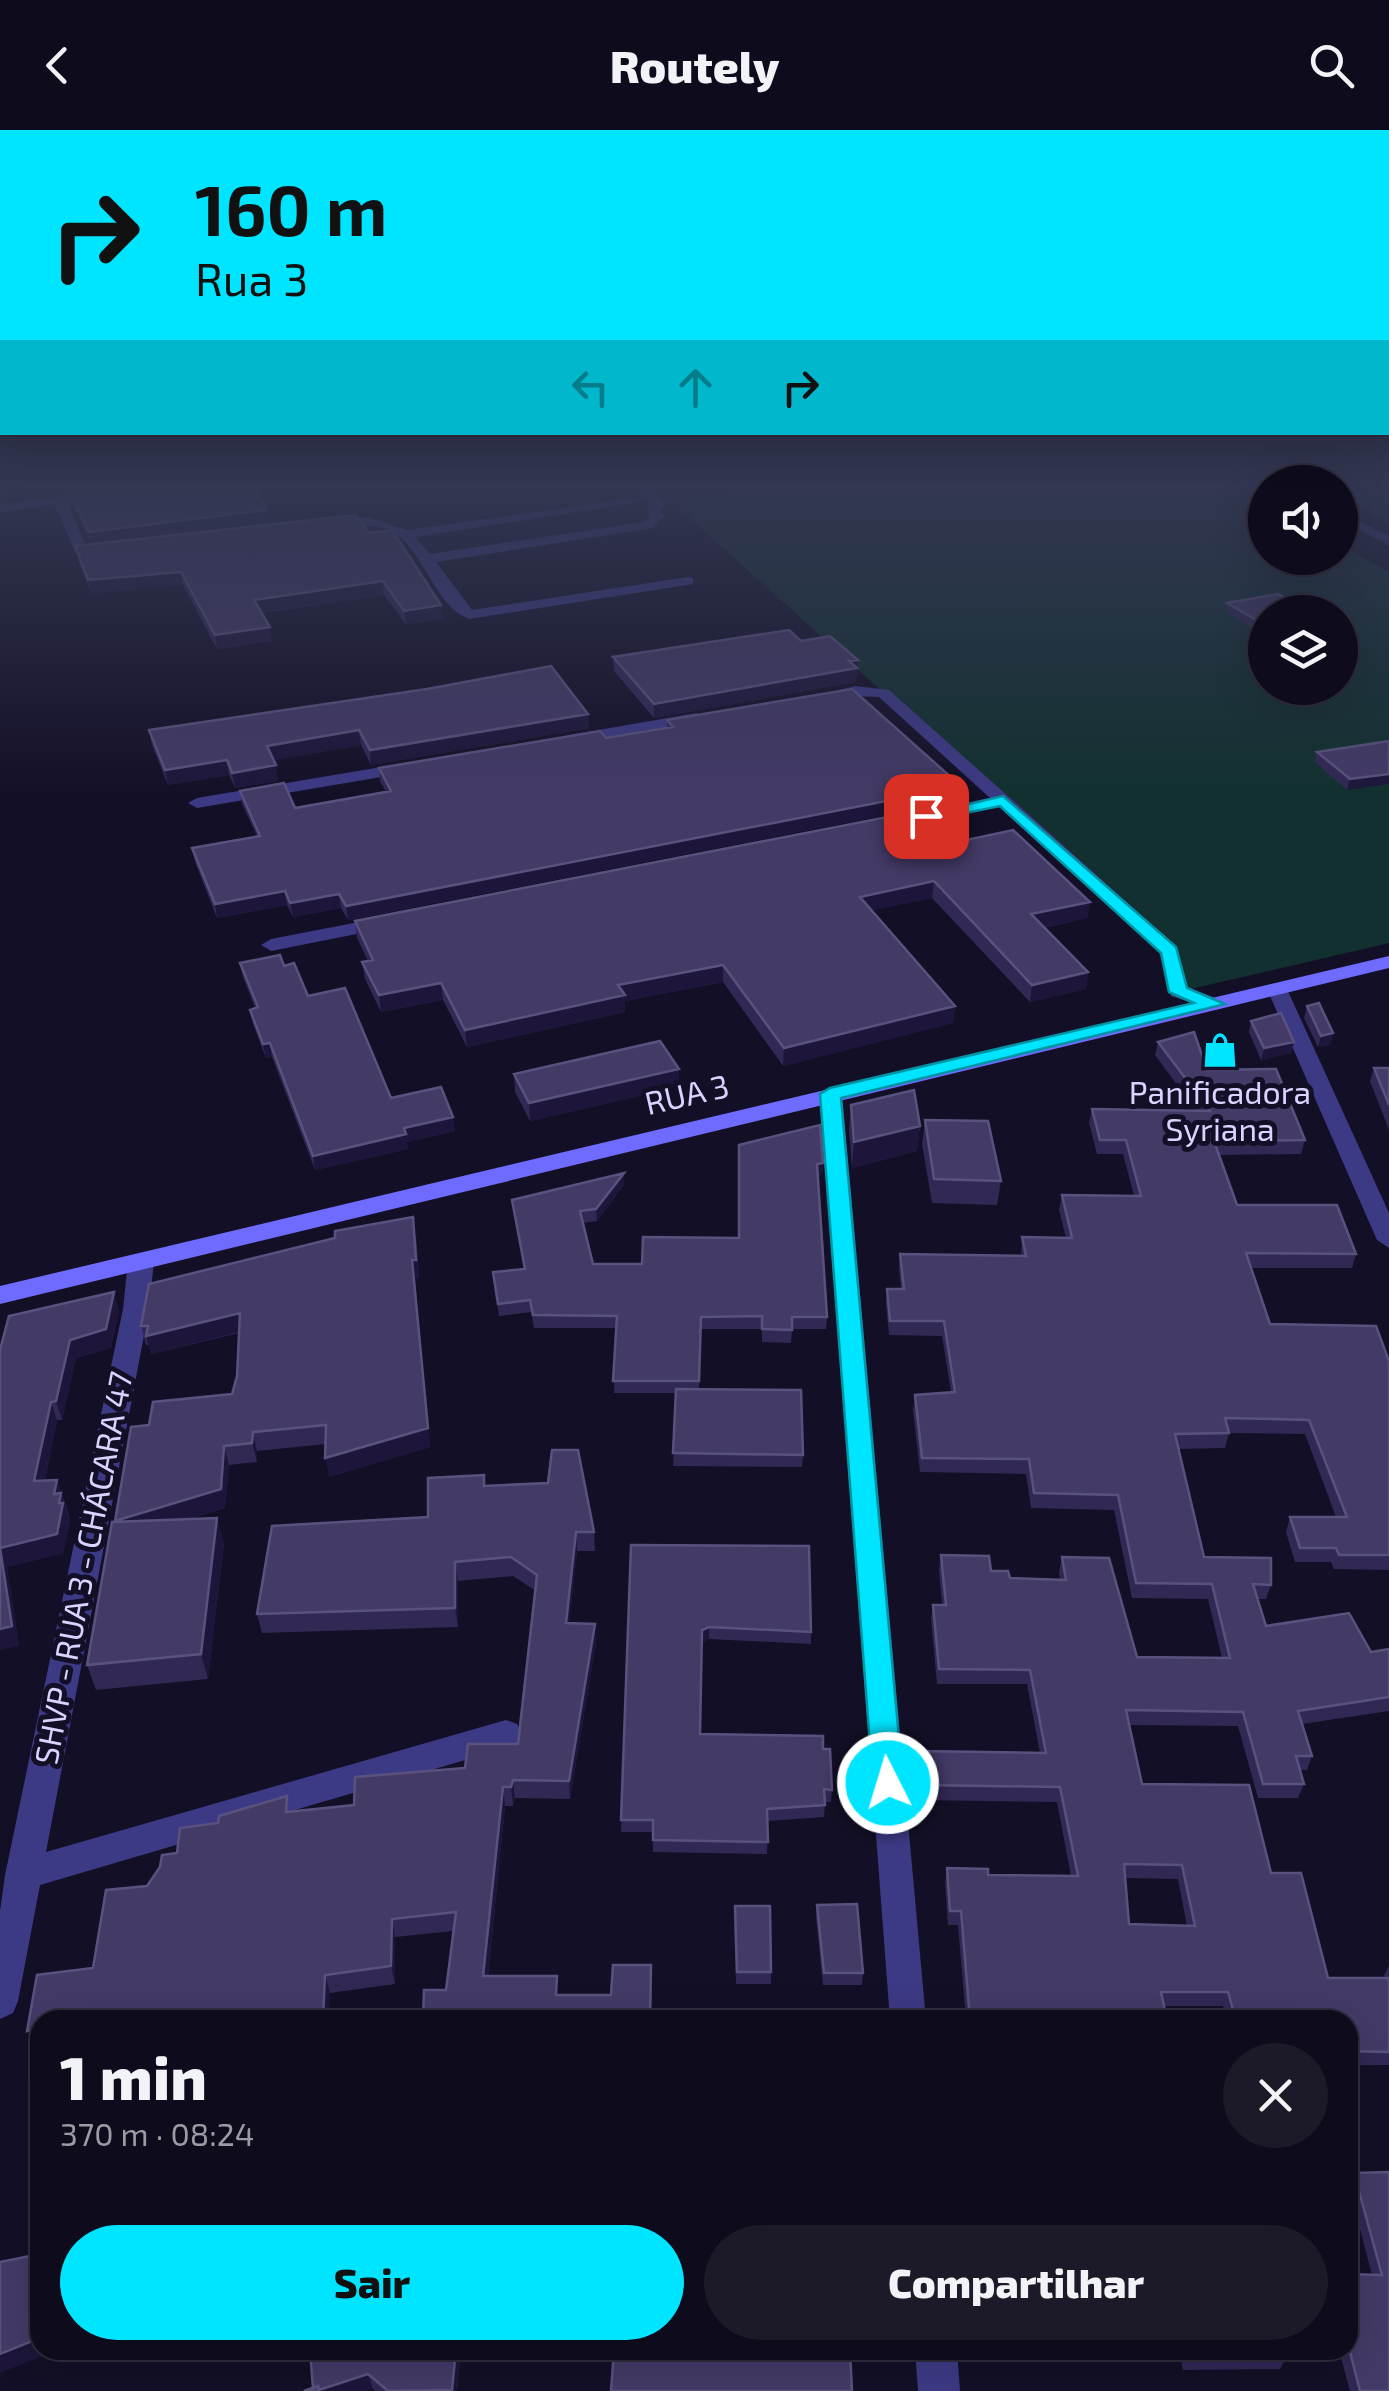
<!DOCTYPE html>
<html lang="pt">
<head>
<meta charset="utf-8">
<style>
	body { margin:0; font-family:"Exo 2",sans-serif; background:#1c1929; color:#f1f3f6; height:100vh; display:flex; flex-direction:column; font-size:38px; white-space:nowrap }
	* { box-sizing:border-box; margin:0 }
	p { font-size:32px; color:#9b9ba3 }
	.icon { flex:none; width:55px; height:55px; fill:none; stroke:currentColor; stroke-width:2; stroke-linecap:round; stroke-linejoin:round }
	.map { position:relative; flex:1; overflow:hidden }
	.side { position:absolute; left:30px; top:1880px; width:1328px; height:350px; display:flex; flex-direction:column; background:#0e0b1c; border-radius:30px; box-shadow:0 10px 40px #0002,0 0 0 2px #2e2b3b }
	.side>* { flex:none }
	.guide { position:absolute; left:0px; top:0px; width:1390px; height:305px; box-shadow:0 10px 40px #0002,0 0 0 2px #2e2b3b; background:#00e5ff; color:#111; overflow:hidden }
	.fabs { position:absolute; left:1248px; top:335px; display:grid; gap:20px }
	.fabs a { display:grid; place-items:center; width:110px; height:110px; border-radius:50%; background:#0e0b1c; box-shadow:0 10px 40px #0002,0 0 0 2px #2e2b3b; font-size:50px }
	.pin { position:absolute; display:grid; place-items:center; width:85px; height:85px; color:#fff; margin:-42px; border-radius:20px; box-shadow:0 5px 15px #0006 }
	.me { position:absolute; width:110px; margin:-55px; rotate:355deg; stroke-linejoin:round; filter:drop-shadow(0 0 8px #0008) }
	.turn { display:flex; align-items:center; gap:35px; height:210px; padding:0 30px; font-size:45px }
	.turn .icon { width:130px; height:130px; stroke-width:2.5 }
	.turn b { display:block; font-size:70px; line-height:85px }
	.lanes { display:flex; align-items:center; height:95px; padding:0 30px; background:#0003; justify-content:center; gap:50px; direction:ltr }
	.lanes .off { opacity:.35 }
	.round { display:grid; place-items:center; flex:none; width:105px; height:105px; border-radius:52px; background:#1c1929 }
	.summary { display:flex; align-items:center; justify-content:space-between; height:170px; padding:0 30px }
	h1 { font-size:60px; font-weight:800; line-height:75px }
	.action { display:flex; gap:20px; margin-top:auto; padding:20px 30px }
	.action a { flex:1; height:115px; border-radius:60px; background:#00e5ff; color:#111; font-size:40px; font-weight:800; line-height:115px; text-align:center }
	.action a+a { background:#1c1929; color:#f1f3f6 }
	header { display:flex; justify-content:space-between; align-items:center; height:130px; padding:0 30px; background:#0e0b1c; font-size:45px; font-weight:800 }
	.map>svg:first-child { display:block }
	.green { fill:#12302f; fill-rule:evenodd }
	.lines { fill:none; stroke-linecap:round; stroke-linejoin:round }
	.minor { fill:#3d3a85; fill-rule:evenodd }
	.tertiary { fill:#3d3a85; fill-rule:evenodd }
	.secondary { fill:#6f6bff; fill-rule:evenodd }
	.wall { fill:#312854; fill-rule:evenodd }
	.shaded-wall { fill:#1d163a }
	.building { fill:#433a66; stroke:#5a527e; stroke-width:2.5; fill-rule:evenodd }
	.route { fill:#00e5ff; stroke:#0095a6; stroke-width:2.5 }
	.labels { text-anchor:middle; stroke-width:10; stroke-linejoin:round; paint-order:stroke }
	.poi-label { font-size:32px; fill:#d9d4ff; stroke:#130f26 }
	.street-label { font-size:32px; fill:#d9d4ff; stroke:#130f26 }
</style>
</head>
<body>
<header><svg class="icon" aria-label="back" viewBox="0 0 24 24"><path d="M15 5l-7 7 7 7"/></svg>Routely<svg class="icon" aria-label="search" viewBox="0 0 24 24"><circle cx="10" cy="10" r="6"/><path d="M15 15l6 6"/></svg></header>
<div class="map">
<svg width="1389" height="2261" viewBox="0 0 1389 2261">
	<rect width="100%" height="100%" fill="#130f26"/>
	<path class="green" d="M794,353H1227L1265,374V428H1340V415L1389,442V813L1178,862L1170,821L669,369ZM1265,482H1340V558H1265Z
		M1340,353H1389V392L1340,366Z"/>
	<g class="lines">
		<path class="minor" d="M607,353H620L613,357Z
			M631,353H644L665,374L660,381L664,386L653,398L436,432L472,480L688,447L693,448V454L469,489C434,476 426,422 393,402C369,388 337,406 317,394L368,387L407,400L634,368L641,372L415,407L430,424L644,392L650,386L646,381L651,374Z
			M60,367L67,371L86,417L111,418V424H76L53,371Z
			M855,556L889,560L1177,817L1188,858L1222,870V878L1215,880L1171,866L1160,823L999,677L894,695V687L990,668L879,567L855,566L821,572L813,567Z
			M697,583L705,588L703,591L569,615L561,610L569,605Z
			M411,632L417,633V641L197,678L188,673L197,668Z
			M390,786L397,788V796L271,821L261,815L271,809Z
			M1277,853L1287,859L1389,1083V1118L1377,1110L1267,859Z
			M831,958L842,965L926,1890H890L820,965Z
			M141,1123L154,1131L149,1179L46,1722L506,1590L517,1594L522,1604L517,1614L506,1618L40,1755L18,1871L13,1883L0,1889V1781L5,1745L123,1179L128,1131Z
			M915,2220H957L960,2261H918Z"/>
		<path class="tertiary" d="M104,361L109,368L0,382V374Z
			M1340,381L1389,406V415L1340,390Z"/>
		<path class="secondary" d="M1389,826V838L0,1174V1156Z"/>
	</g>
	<path class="wall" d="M70,364L267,380L269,393L152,407L369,403L441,475L443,489L406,494L384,465L261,483L272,511L217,519L183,455L91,463L78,429L75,416L91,414L73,376Z
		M1227,473L1265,482V505L1226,482Z
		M801,511L858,530L856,552L654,588L614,541L613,527Z
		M667,590L953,649L952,662L911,672V680L348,790L341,778L293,787L287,775L217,788L195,732L192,718L257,706L242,674L240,661L295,678L386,662L380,651L379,638L606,608L667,598Z
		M589,598L371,635L361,615L274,630L278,651L235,658L229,645L168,655L152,615L149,600Z
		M1389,611L1347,660L1315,632L1317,622Z
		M962,711L1090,772L1087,788L1044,798L1088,842L1086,859L1030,872L932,768L872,780L955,876L953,893L783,936L723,852L625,871V882L467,917L443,870L381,882L365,849L362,832L368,831L357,808L355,791Z
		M240,833L284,836L391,968L453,987L455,1001L407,1012L408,1019L315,1040L272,927L266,928L253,894L250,880L255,878L243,847Z
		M1307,876L1333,903L1330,915L1318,917L1304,888Z
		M1251,891L1294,912L1291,923L1261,930L1249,902Z
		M1158,912L1207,940L1305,1010L1301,1024L1220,1025L1237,1075L1356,1124L1352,1138H1251L1270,1194L1389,1231V1440L1334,1439L1331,1432H1295L1286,1402L1290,1387H1336L1305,1304L1229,1303L1225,1318L1178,1319L1204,1427L1271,1455L1266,1469H1258L1266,1496L1371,1522L1389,1519V1581L1302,1594L1312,1626L1307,1640H1300L1304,1654L1298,1668H1258L1238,1596L1129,1595L1142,1654L1271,1743L1328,1848H1385L1384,1845L1389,1836V1935H1348V1890H1227L1223,1876H1164L1165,1881L1162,1890H966L958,1795H948L945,1753L947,1738L988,1745L1071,1746L1057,1672L920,1670L918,1636L920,1621L1040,1623L1027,1554H937L931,1489L933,1475H942L939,1440L941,1425L1010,1448L1060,1450L1059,1442L1062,1427L1137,1527L1222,1528L1208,1469L1132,1468L1114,1380L1031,1378L1026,1344L920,1342L913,1280L915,1265L951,1262L942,1206L889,1205L886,1174L887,1159H901L899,1139L900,1124L1021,1126L1022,1107L1066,1108L1059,1080L1062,1065L1134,1066L1123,1024H1097L1089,993L1092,979L1196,981L1155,925ZM1125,1748L1178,1749L1187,1796L1129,1794Z
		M1374,938H1389V1000L1370,951Z
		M679,939V957L530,991L515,962L514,944Z
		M851,975L920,996L917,1021L852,1038L849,1000Z
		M925,990L1001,1051L997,1075L932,1073L922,1014Z
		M823,1033L822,1045L817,1046L827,1187L826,1199H792L791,1213L762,1212V1199H701L699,1259L803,1325L802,1337L673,1336L676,1263H614L616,1198H534L531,1182L499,1186L493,1142L524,1139L512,1070L624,1055L597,1091L583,1093L593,1134H642L739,1108Z
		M416,1105L419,1148L415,1149L430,1317L329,1347L326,1314L257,1321V1332L229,1335L225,1378L189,1389L224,1413L208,1549L96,1560L87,1535L116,1391L232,1264L237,1246L239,1203L151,1224L149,1215H146L141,1196Z
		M119,1181L111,1218L76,1228L62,1290H57L45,1350H57L68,1382L70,1391L63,1423L7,1437L19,1515L0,1520V1220Z
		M484,1345L485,1356L594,1402L595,1421H577L569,1493L596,1513L570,1669L515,1668L513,1676H505L488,1846L558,1865H611L652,1853L651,1890H423L446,1860L453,1801L395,1807V1854L330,1863L40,1890L36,1919L27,1901L93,1838L147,1756L177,1723L218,1693L291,1682L354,1675L465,1638L518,1614L536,1461L513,1446L458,1451V1497L262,1503L257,1484L428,1387Z
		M631,1415L811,1502V1514L709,1509L702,1513L700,1604L823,1619L832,1660L831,1672H825L824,1687L768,1691L767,1724L653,1722V1702H621Z
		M817,1775L863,1843L862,1855H823L816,1787Z
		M734,1788L771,1842V1854H736Z
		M1389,2042V2261H1350L1339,2220H1348V2144L1372,2145L1348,2054L1354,2043Z
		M310,2220H461L457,2261H375L373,2259L313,2258Z
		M1179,2220H1285L1286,2228L1280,2239L1183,2240Z"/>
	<path class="shaded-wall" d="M9,353H64L66,358L0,366V354Z
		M65,353H145L67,362Z
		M766,353H794L766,356Z
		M267,380L269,393L91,415L89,402Z
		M181,442L183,455L91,463L88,450Z
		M383,451L384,465L256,483L254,470Z
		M441,475L443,489L406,494L404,481Z
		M270,497L272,511L217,519L215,505Z
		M858,530L856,552L654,588V574Z
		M588,584L589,598L371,635L370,620Z
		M359,600L361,615L269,631L267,616Z
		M227,630L229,645L168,655L165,640Z
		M276,635L278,651L235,658L232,643Z
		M1389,644V654L1347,660L1350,649Z
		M953,649L952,662L911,672V680L348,790L346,776Z
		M934,751L932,768L859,783L860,767Z
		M285,761L287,775L217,788L215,774Z
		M339,764L341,778L293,787L290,773Z
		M1090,772L1087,788L1029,801L1031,784Z
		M723,835V852L625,871V882L467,917L465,900L618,855Z
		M1088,842L1086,859L1030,872L1032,855Z
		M441,853L443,870L381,882L379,865Z
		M955,876L953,893L783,936L784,918Z
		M1333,903L1330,915L1318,917L1321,906Z
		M1294,912L1291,923L1261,930L1264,918Z
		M270,913L272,927L266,928L263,914Z
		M679,939V957L530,991L529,973Z
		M453,987L455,1001L407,1012L408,1019L315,1040L313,1026L404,998Z
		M920,996L917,1021L852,1038L854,1012Z
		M823,1033L822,1045L816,1046L817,1034Z
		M624,1043V1055L597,1091L596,1079Z
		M413,1087L419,1148L415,1149L430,1317L329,1347L325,1328L412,1130Z
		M114,1162L119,1181L111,1218L76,1228L62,1290L56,1271L70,1210Z
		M240,1183L244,1201L151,1224L146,1206Z
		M51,1272L57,1290L41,1370L34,1351Z
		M253,1302L257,1321V1332L252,1313Z
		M224,1316L229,1335L225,1378L121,1409L115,1391Z
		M57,1350L70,1391L63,1423L7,1437L19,1515L0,1520V1418L54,1364Z
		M217,1388L224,1413L208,1549L201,1524Z
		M576,1402L577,1421L567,1512L566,1493Z
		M455,1432L458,1451V1497L455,1478Z
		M595,1494L596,1513L570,1669L569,1651Z
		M709,1497V1509L702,1513V1500Z
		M513,1650L515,1668L513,1676L511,1657Z
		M503,1657L505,1676L486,1864L483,1846Z
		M392,1789L395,1807V1854L391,1836Z
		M325,1845L330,1863L329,1890H323Z
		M40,1897V1917L36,1919L27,1901Z
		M40,2208V2220H58L0,2243V2224Z
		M456,2220H461L457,2261H450Z
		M368,2244L373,2259L366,2261H316Z"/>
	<path class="building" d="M150,353H251L267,380L89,402L70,364Z
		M355,385L369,403L392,400L441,475L404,481L383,451L254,470L270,497L215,505L181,442L88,450L75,416Z
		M1278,464L1309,482H1265V495L1227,473Z
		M789,500L801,511L830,506L858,530L849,531L857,538L654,574L613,527Z
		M551,536L588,584L370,620L359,600L267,616L276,635L232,643L227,630L165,640L149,600L427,559Z
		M852,559L953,649L905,660L912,666L346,776L339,764L290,773L285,761L215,774L192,718L260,706L240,661L284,653L295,678L391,661L379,638L600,601L606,608L673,597L667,590Z
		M1389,611V644L1350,649L1317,622Z
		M928,679L962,711L1013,700L1090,772L1031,784L1088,842L1032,855L934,751L860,767L955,876L784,918L723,835L618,855L625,865L465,900L441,853L379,865L362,832L373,830L355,791Z
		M280,825L284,836L294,833L308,866L345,858L391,968L441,957L453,987L404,998L406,1004L313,1026L270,913L263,914L250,880L258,877L240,833Z
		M1319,873L1333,903L1321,906L1307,876Z
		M1281,883L1294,912L1264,918L1251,891Z
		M1194,902L1207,940L1276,939L1305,1010L1214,1011L1237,1075H1337L1356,1124L1246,1123L1270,1194L1376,1196L1389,1231V1425H1339L1336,1418H1300L1290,1387H1347L1309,1290L1225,1288L1229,1303L1175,1304L1204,1427L1271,1428V1455L1253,1454L1266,1496L1349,1483L1371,1522L1389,1519V1567L1298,1581L1312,1626H1296L1304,1654H1263L1243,1582L1126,1580L1142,1654L1249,1655L1271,1743H1301L1328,1848H1389V1922L1348,1921V1890H1236L1228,1862H1161L1165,1881H1141L1143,1890H970L961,1781H950L947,1738L988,1739V1745L1078,1746L1060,1657L922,1655L920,1621L1046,1623L1030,1540L939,1539L933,1475H946L941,1425L989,1426L991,1441H1008L1010,1448L1066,1450L1062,1427L1109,1428L1137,1527L1230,1528L1212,1454L1136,1453L1118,1365L1034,1363L1029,1329L922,1328L915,1265L955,1262L944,1191H890L887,1159H904L900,1124L1026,1126L1022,1107L1072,1108L1062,1065L1141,1066L1126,1010H1100L1092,979L1210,981L1158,912ZM1124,1734L1182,1735L1195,1796L1129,1794Z
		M660,911L679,939L529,973L514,944Z
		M1374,938H1389V975Z
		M914,960L920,996L854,1012L851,975Z
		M925,990L988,991L1001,1051L934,1049Z
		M820,995L823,1033L817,1034L827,1187H792V1200L762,1199V1186L701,1187L699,1251H613L617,1186L533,1185L530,1170L498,1174L493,1142L525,1139L512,1070L624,1043L596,1079L580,1081L593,1134H642L643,1107L739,1108V1015Z
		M413,1087L416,1130H412L428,1298L325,1328L326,1295L253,1302L252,1313L224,1316L221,1359L115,1391L131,1297L149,1295L153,1272L232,1264L237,1246L240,1183L146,1206L148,1196H141L149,1154L335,1108V1101Z
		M114,1162L106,1199L70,1210L56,1271L51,1272L34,1351L57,1350L54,1364L61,1363L59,1373H63L57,1404L0,1418L12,1496L0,1499V1220L9,1186Z
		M676,1259L801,1260L803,1325L673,1323Z
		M552,1320H578L594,1402H576L566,1493L595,1494L569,1651L513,1650L511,1657H503L483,1846H557L556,1865H611L613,1835H651L650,1890H490L491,1882L423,1890L424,1860H446L456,1782L392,1789L391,1836L325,1845L323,1890H40V1898L27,1901L37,1845L93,1838L106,1760L147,1756L160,1737L162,1725L177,1723L180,1698L218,1693L219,1686L287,1666L286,1682L354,1675L355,1647L465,1638L468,1614H518L537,1445L511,1427L455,1432V1478L257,1484L272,1396L428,1387V1348L484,1345V1356L548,1353Z
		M217,1388L201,1524L87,1535L112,1392Z
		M631,1415L809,1416L811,1502L709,1497L702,1500L700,1604L823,1606V1619H830L832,1660L824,1659L825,1675L767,1679L768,1712L653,1710V1690H621Z
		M857,1774L863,1843H824L817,1775Z
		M735,1776H770L771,1842H737Z
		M1389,2042V2261H1360L1348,2214V2144L1382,2145L1354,2043Z
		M40,2124V2208L0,2224V2132Z
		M310,2220H456L452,2260L388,2261L368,2244L319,2260L318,2256L313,2258Z
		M614,2220H850L852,2261H611Z
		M1186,2220H1285L1286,2228L1188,2229Z
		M318,2256L319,2261H304Z"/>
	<linearGradient id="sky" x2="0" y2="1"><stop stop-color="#0a0815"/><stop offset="0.53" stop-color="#333752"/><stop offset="1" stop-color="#333752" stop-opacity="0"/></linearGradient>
	<rect width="1389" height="669" fill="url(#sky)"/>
	<path class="route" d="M1003,666L1176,817L1187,858L1225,874L841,968L903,1653L899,1662L888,1666L877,1662L873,1653L820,964L830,958L1194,873L1169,862L1161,823L1000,676L926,691L918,686Z"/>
	<defs>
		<symbol id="shop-bare" viewBox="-9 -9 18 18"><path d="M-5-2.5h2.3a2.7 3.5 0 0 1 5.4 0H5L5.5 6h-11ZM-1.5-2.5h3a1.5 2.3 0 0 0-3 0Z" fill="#00e5ff" stroke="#130f26" stroke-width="2.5" paint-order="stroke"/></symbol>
	</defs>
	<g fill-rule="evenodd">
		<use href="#shop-bare" x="1195" y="895" width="50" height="50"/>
	</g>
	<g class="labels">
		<g class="poi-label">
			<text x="1220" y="974">Panificadora<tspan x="1220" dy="37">Syriana</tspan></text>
		</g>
		<g class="street-label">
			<text transform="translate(687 965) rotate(-13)" y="11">RUA 3</text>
			<text transform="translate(84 1438) rotate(-79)" y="11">SHVP - RUA 3 - CHÁCARA 47</text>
		</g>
	</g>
</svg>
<div class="fabs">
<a><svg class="icon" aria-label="sound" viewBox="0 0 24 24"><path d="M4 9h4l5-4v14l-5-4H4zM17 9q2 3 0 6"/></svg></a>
<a><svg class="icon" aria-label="layers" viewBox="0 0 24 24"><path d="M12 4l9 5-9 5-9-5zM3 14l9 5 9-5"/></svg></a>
</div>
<div class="pin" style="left:926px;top:686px;background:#d93025"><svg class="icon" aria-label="arrive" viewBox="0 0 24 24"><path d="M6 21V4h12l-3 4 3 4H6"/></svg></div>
<svg class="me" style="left:888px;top:1653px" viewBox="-20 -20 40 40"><circle r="17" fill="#00e5ff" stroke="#fff" stroke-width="3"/><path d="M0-11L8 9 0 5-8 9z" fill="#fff"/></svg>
<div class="guide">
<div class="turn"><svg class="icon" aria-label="right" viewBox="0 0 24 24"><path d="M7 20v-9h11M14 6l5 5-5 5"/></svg><div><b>160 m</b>Rua 3</div></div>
<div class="lanes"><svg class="icon off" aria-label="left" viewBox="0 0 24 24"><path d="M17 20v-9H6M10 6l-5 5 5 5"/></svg><svg class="icon off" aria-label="ahead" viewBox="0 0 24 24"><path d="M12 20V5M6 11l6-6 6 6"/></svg><svg class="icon" aria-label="right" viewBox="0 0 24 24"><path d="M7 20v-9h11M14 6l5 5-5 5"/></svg></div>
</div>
<section class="side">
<div class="summary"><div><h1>1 min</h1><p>370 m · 08:24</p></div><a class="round"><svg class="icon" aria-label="close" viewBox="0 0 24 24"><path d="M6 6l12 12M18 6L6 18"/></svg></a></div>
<div class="action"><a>Sair</a><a>Compartilhar</a></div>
</section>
</div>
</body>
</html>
